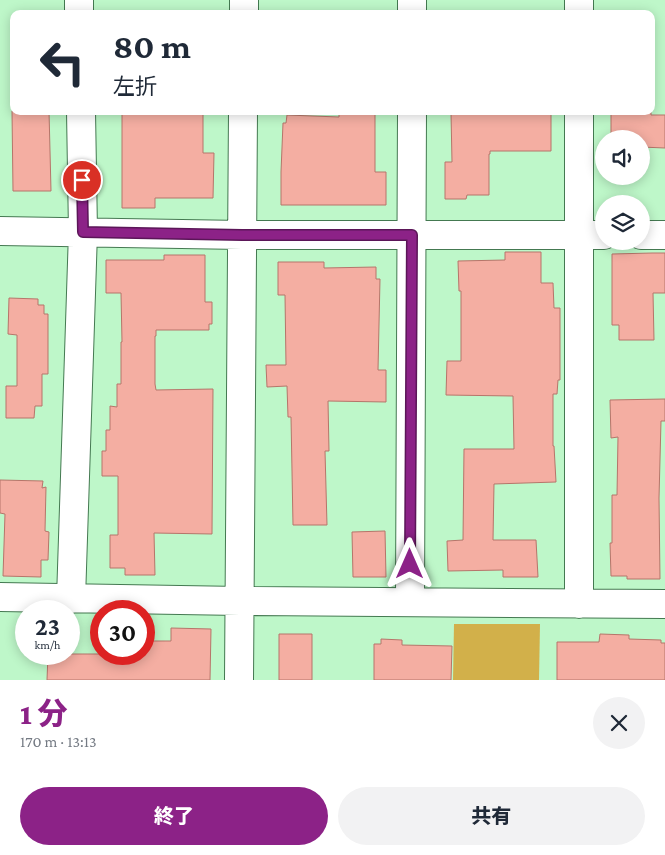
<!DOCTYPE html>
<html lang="ja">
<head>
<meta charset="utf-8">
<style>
	body { margin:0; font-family:"Crimson Pro","Noto Sans JP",serif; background:#f2f2f3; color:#1f2937; height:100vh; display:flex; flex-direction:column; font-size:19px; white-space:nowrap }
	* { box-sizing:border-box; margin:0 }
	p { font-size:16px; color:#747a83 }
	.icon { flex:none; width:28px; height:28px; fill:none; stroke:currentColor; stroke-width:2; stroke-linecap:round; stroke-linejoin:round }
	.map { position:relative; height:680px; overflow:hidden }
	.details { display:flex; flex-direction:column; background:#fff; flex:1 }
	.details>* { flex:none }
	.banner { position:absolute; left:10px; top:10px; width:645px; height:105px; border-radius:10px; box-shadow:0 2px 12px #0003; background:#fff; color:#1f2937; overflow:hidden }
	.buttons { position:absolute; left:595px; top:130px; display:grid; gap:10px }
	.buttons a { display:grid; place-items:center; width:55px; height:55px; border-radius:50%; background:#fff; box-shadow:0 2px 12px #0003; font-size:25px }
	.speed { position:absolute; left:15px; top:600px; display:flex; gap:10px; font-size:25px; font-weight:700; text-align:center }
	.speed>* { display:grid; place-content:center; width:65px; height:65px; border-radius:50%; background:#fff; box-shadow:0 2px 12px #0003; line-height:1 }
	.speed small { font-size:12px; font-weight:400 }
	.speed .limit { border:8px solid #d22; background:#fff; color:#111 }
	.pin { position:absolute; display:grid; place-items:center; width:42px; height:42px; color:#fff; margin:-21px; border:2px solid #fff; border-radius:50%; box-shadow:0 1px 5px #0007 }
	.me { position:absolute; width:55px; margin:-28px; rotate:0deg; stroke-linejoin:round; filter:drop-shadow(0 0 4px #0008) }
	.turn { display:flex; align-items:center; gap:18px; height:105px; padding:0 20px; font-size:22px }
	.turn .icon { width:65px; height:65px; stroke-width:2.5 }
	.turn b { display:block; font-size:35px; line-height:42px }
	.round { display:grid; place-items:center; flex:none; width:52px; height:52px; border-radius:26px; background:#f2f2f3 }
	.overview { display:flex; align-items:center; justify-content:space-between; height:85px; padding:0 20px }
	h1 { font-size:30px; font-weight:800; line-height:38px; color:#8c2287 }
	.primary-button { display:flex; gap:10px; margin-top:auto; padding:10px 20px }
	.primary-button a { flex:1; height:58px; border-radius:30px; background:#8c2287; color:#fff; font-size:20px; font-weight:800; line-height:58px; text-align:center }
	.primary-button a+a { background:#f2f2f3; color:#1f2937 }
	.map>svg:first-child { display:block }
	.green { fill:#d2b04a }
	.building { fill:#f4aea2; stroke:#b6756a }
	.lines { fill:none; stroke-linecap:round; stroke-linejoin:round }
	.street-casing { stroke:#447951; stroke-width:30 }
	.street { stroke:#fff; stroke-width:28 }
	.route-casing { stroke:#5b1658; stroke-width:12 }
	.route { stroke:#8c2287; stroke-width:9 }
</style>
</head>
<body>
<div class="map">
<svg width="665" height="680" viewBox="0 0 665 680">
	<rect width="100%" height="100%" fill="#bef7c9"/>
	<path class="green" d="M454,624H540L539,680H453Z"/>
	<path class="building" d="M12,111H49L51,191H13Z
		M122,111H203V153H214L213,198H155V208H122Z
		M611,112H651V115H665V148L641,147V139H611Z
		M339,113H375V172H386V205H281V172L283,123H286L287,115L339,117Z
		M451,113H489L490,114H551V151H490V154H489V195H467L466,199H445V162H452Z
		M505,252H541V283H553L554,308H560V380H558L557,394H553V446H554L556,482L494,484L493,540H536L538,577H503V570L448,571L447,541L463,540L464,449H514L513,396L446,395L447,361H461V291H459L458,261L505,260Z
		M652,253H665V293H653L654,340H619V325H612V254Z
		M164,255H205V302H212V324H209V330H156V336H155V384L156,390L213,389L212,534L154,533L155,575H125V568H110V535H118V476H102V451H106V430H110V406L117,407V384H121V342H122L121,293H106V260H164Z
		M278,262H324V268L376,267V279H380L378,370H386V402L328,401L329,451H325L327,525H293L291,417H288L287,386L267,387L266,365H286L285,295H278Z
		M9,298L38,299V305H44V314H48V374H42V406H35L34,418H6V386H17V335L8,334Z
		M665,399V421H661L659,498L660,579H627V576H611L610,543H612V495H617L618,437L611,438L610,400Z
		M0,480L43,481L42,488L46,487L45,531L49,532L48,560H41V577L3,576L5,514L0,513Z
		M385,531L386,577H353L352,532Z
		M171,628L211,629L210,680H47L48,654H144V641H171Z
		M279,634H312V680H279Z
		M600,634L629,635V639L661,640V643H665V680H557V642H599Z
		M381,639L402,640V645L452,646L451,680H374V644H381Z"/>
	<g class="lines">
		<defs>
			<path id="street" d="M79,0V14
				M412,0V14
				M579,0V14
				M244,14V0
				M0,231L242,235H604
				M641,235H665
				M0,597L240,601L665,604
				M71,599L83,232L81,111
				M410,602L412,111
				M579,604V111
				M239,680L243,111"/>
		</defs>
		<use href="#street" class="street-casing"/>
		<use href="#street" class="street"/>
	</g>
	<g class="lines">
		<defs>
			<path id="route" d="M82,180L83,232L242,235H412L410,564"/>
		</defs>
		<use href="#route" class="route-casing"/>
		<use href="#route" class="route"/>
	</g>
</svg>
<div class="buttons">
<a><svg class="icon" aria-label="sound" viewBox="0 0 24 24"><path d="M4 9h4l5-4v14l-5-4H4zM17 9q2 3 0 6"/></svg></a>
<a><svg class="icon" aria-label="layers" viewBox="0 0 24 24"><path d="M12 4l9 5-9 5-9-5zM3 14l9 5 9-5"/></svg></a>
</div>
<div class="speed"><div>23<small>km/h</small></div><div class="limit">30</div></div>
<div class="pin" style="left:82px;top:180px;background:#d93025"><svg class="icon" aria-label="arrive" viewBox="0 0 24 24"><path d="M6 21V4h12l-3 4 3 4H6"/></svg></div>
<svg class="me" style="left:410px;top:564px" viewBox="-20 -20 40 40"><path d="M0-17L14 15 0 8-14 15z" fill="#8c2287" stroke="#fff" stroke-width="4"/></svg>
<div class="banner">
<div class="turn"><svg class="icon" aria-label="left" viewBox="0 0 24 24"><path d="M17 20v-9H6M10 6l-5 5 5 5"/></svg><div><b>80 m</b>左折</div></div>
</div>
</div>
<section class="details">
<div class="overview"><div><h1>1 分</h1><p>170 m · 13:13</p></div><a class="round"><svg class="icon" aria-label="close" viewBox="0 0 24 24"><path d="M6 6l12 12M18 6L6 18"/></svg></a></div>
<div class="primary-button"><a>終了</a><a>共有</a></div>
</section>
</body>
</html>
